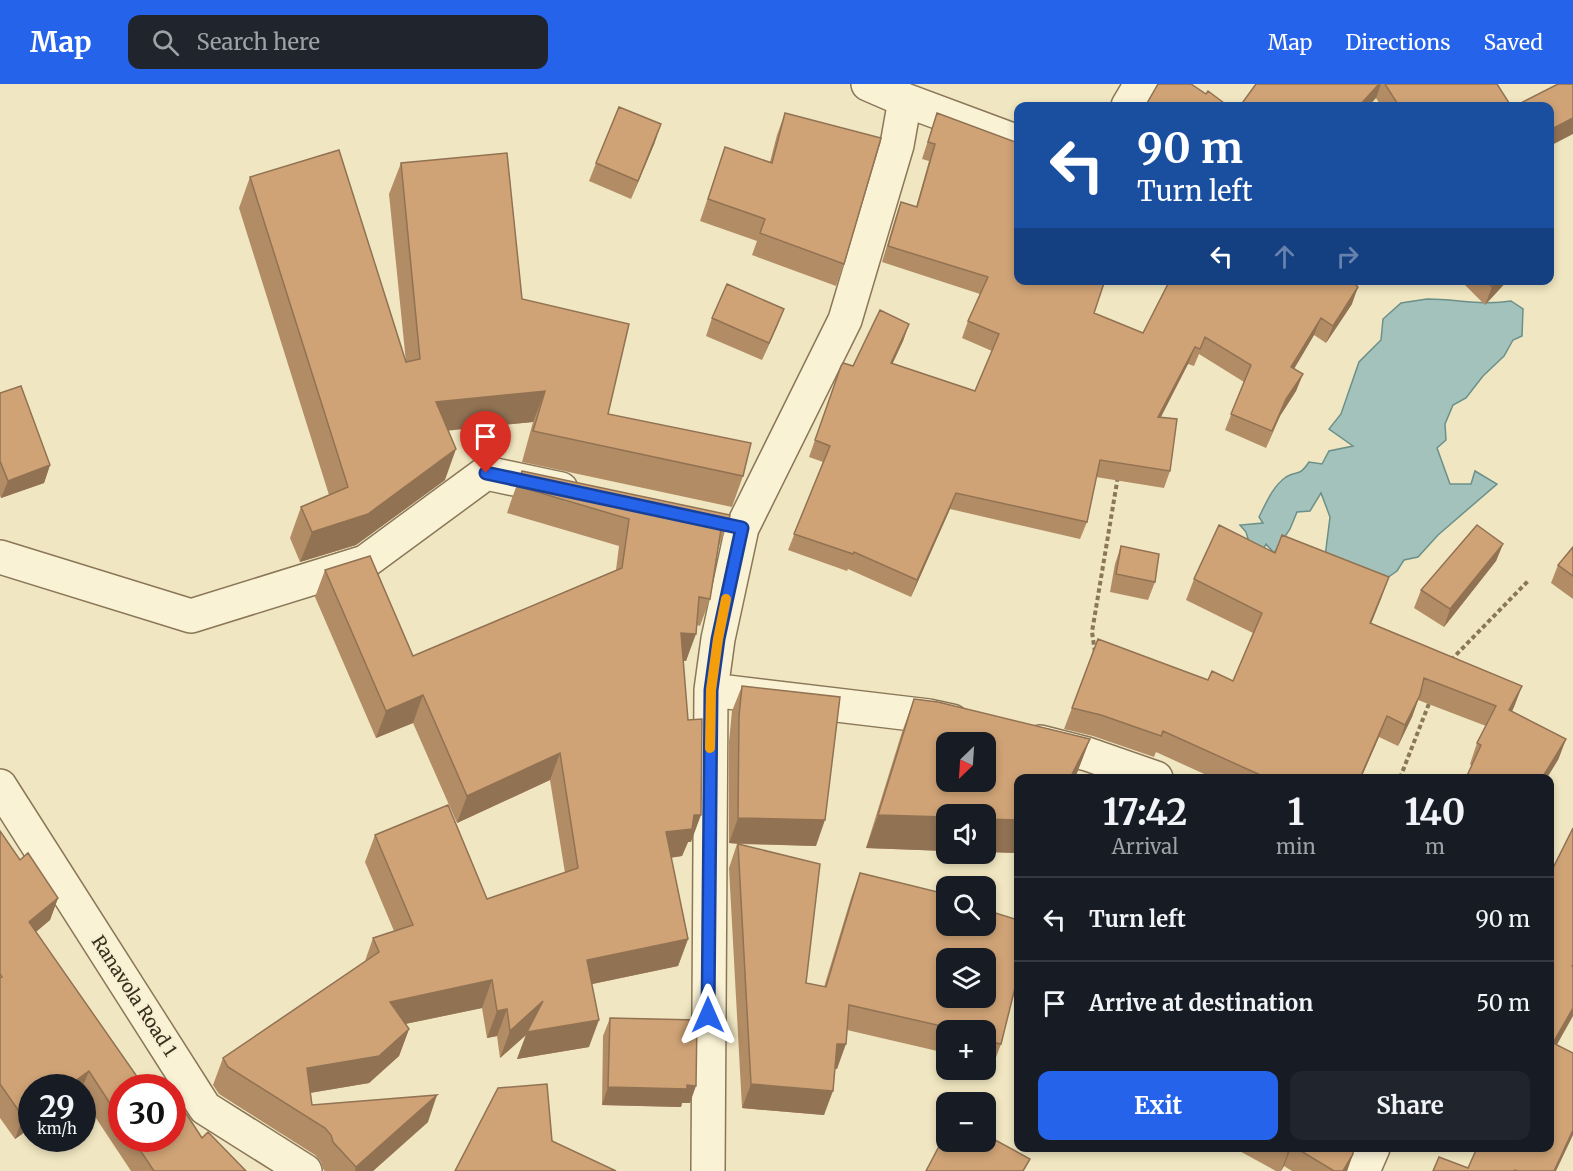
<!DOCTYPE html>
<html lang="en">
<head>
<meta charset="utf-8">
<style>
	body { margin:0; font-family:Merriweather,serif; background:#20242c; color:#f1f3f6; height:100vh; display:flex; flex-direction:column; font-size:22px; white-space:nowrap }
	* { box-sizing:border-box; margin:0 }
	p { font-size:20px; color:#9ea1a6 }
	.icon { flex:none; width:33px; height:33px; fill:none; stroke:currentColor; stroke-width:2; stroke-linecap:round; stroke-linejoin:round }
	.map { position:relative; flex:1; overflow:hidden }
	.details { position:absolute; left:1014px; top:690px; width:540px; height:378px; display:flex; flex-direction:column; background:#171b24; border-radius:12px; box-shadow:0 3px 9px #0003 }
	.details>* { flex:none }
	.hud { position:absolute; left:1014px; top:18px; width:540px; height:183px; border-radius:12px; box-shadow:0 3px 9px #0003; background:#1a4fa0; color:#fff; overflow:hidden }
	.needle { width:39px; rotate:205deg }
	.controls { position:absolute; left:936px; top:648px; display:grid; gap:12px }
	.controls a { display:grid; place-items:center; width:60px; height:60px; border-radius:12px; background:#171b24; box-shadow:0 3px 9px #0003; font-size:30px }
	.speed { position:absolute; left:18px; top:990px; display:flex; gap:12px; font-size:30px; font-weight:700; text-align:center }
	.speed>* { display:grid; place-content:center; width:78px; height:78px; border-radius:50%; background:#171b24; box-shadow:0 3px 9px #0003; line-height:1 }
	.speed small { font-size:15px; font-weight:400 }
	.speed .limit { border:9px solid #d22; background:#fff; color:#111 }
	.pin { position:absolute; display:grid; place-items:center; width:51px; height:51px; color:#fff; margin:-62px -26px; border-radius:50% 50% 50% 0; rotate:-45deg; box-shadow:0 0 6px #0007 }
	.pin .icon { rotate:45deg }
	.me { position:absolute; width:66px; margin:-33px; rotate:0deg; stroke-linejoin:round; filter:drop-shadow(0 0 4px #0008) }
	.turn { display:flex; align-items:center; gap:21px; height:126px; padding:0 24px; font-size:27px }
	.turn .icon { width:78px; height:78px; stroke-width:2.5 }
	.turn b { display:block; font-size:42px; line-height:51px }
	.lanes { display:flex; align-items:center; height:57px; padding:0 24px; background:#0003; justify-content:center; gap:30px; direction:ltr }
	.lanes .off { opacity:.35 }
	.eta { display:flex; justify-content:space-evenly; align-items:center; height:102px; text-align:center }
	.eta b { font-size:36px; font-weight:700; line-height:42px }
	.cta { display:flex; gap:12px; margin-top:auto; padding:12px 24px }
	.cta a { flex:1; height:69px; border-radius:12px; background:#2563eb; color:#fff; font-size:24px; font-weight:700; line-height:69px; text-align:center }
	.cta a+a { background:#20242c; color:#f1f3f6 }
	ul { padding:0; list-style:none }
	li { display:flex; align-items:center; gap:18px; height:84px; padding:0 24px; border-top:2px solid #363941 }
	li div { flex:1 }
	li b { display:block; font-size:22px }
	li em { font-style:normal }
	header { display:flex; align-items:center; gap:36px; box-sizing:border-box; height:84px; padding:0 30px; background:#2563eb; color:#fff }
	header strong { font-size:28px }
	nav { display:flex; gap:33px; margin-inline-start:auto; font-size:21px }
	.search { width:420px; height:54px; background:#20242c; display:flex; align-items:center; gap:15px; box-sizing:border-box; padding:0 21px; border-radius:12px; color:#9ea1a6; font-size:22px }
	.map>svg:first-child { display:block }
	.water { fill:#a4c2bc; stroke:#6b908a; stroke-width:1.5 }
	.lines { fill:none; stroke-linecap:round; stroke-linejoin:round }
	.minor-casing { stroke:#8a7758; stroke-width:36 }
	.path { stroke:#8a7758; stroke-width:4; stroke-dasharray:4.5 3; stroke-linecap:butt }
	.minor { stroke:#faf2d5; stroke-width:33 }
	.wall { fill:#b28c65 }
	.shaded-wall { fill:#917253 }
	.building { fill:#cfa376; stroke:#917253; stroke-width:1.5; fill-rule:evenodd }
	.route-casing { stroke:#184099; stroke-width:15 }
	.route { stroke:#2563eb; stroke-width:10 }
	.slow { stroke:#f59e0b; stroke-width:10 }
	.labels { text-anchor:middle; stroke-width:4.5; stroke-linejoin:round; paint-order:stroke }
	.street-label { font-size:18px; fill:#392d1d; stroke:#f7efd1 }
</style>
</head>
<body>
<header>
<strong>Map</strong>
<div class="search"><svg class="icon" aria-label="search" viewBox="0 0 24 24"><circle cx="10" cy="10" r="6"/><path d="M15 15l6 6"/></svg>Search here</div>
<nav><a>Map</a><a>Directions</a><a>Saved</a></nav>
</header>
<div class="map">
<svg width="1573" height="1087" viewBox="0 0 1573 1087">
	<rect width="100%" height="100%" fill="#f0e6c1"/>
	<path class="water" d="M1427,215C1457,215 1482,222 1511,217L1523,225L1522,252L1513,256L1504,272L1483,292L1466,314L1453,321L1445,340L1446,356L1437,364L1450,400H1471L1475,387L1497,400L1438,451L1418,473L1404,476L1397,487L1387,494L1324,481L1330,433L1321,409L1310,427L1297,428L1290,445L1274,469L1266,460L1261,470L1249,458L1246,448L1240,441L1263,439L1259,433C1266,419 1273,402 1286,393C1298,386 1299,393 1309,378L1322,380L1329,367L1353,362L1329,345L1341,330L1359,278L1381,256L1383,235L1401,219Z"/>
	<g class="lines">
		<defs>
			<path id="minor" d="M905,16L1018,58
				M1128,22L1141,0
				M0,473L191,532L365,478L486,389L561,405
				M711,606L929,632L952,637
				M1040,658L1087,670L1156,694
				M0,702L205,1024L305,1087
				M708,1087L711,606L718,555L742,444L845,236L897,61L905,16L868,0
				M1363,1087L1373,1064"/>
		</defs>
		<use href="#minor" class="minor-casing"/>
		<path class="path" d="M1095,568L1092,548L1118,392
			M1451,576L1528,497
			M1400,694L1430,617"/>
		<use href="#minor" class="minor"/>
	</g>
	<path class="wall" d="M1256,0H1497L1511,22H1381L1376,14Z
		M785,29L844,180L836,202L752,171L757,157L700,137L725,63L770,78L777,51Z
		M937,29L1094,229L1143,249L1352,220L1326,259L1314,251L1294,285L1303,290L1296,307L1280,332L1266,364L1225,346L1244,298L1199,270L1194,282L1188,280L1161,333L1170,387L1164,404L1096,393L1087,438L1080,455L950,425L911,513L848,485L847,487L788,466L823,378L809,373L841,282H853L909,240L903,257L892,280L975,307L992,267L962,254L968,237L980,210L882,178L895,135L901,118L916,123L929,77L922,75Z
		M655,58L631,115L589,97L596,79Z
		M401,79L522,215L608,330L743,392L732,423L522,378L533,338L448,346L445,396L356,461L300,478L290,454L301,423L329,411L239,124L250,93L406,278L389,110Z
		M1460,196H1508L1485,221Z
		M784,225L762,276L706,252L712,234Z
		M0,309L50,381L44,399L1,414L0,412Z
		M522,387L728,440L717,467L710,515L700,542L697,541L686,577H683L691,758H688L682,772L671,774L688,855L678,882L592,900L589,963L517,975L526,951L500,974L497,952L487,954L482,924L405,940L409,945L399,972L369,999L310,1009L312,1021L428,1038L373,1087H325L323,1085L321,1078L315,1071L219,1010L213,1001L223,974L365,877L373,854L394,847L365,778L375,751L487,815L565,789L550,696L457,739L413,639L376,654L315,513L325,486L413,572L616,486L619,462L507,429L512,414Z
		M1503,460L1496,477L1444,543L1414,524L1421,506Z
		M1121,462L1155,498L1148,516L1110,508L1115,480Z
		M1573,463V515L1551,499L1558,481Z
		M1275,469L1389,493L1371,539L1522,602L1512,627L1566,655L1558,676L1471,681L1470,680L1477,659L1486,642L1418,616L1412,633L1398,662L1379,653L1361,694H1213L1156,668L1154,673L1093,652L1064,645L1098,555L1208,596L1233,597L1253,549L1186,516L1194,495Z
		M742,602L816,762L738,760L806,899L824,903L851,814L860,789L1001,960L992,984L986,983V946H946V969L847,946L837,985H835L824,1031L742,1024L729,784L737,760L729,759V658L732,627Z
		M914,615L1090,655L1075,694H1018V769L986,768V730H946V767L866,764L902,648Z
		M0,747L20,776L58,814L50,836L36,848L122,1004V1054H202L246,1087H131L82,1013V1004L32,1043L15,1055L0,1034Z
		M610,934L690,1019H682L681,1023L602,1021L603,952Z
		M1234,1064H1353V1070L1347,1087H1292L1284,1082L1281,1087H1276Z"/>
	<path class="shaded-wall" d="M1379,0H1381L1376,14L1369,22H1359Z
		M1573,34V50L1550,62V46Z
		M661,40L655,58L631,115L638,97Z
		M1498,196H1508L1485,221L1492,203Z
		M1358,203L1352,220L1326,259L1333,242Z
		M784,225L777,243L762,276L769,259Z
		M1321,234L1314,251L1285,300L1291,283Z
		M909,240L903,257L885,296L891,279Z
		M1195,263L1188,280L1152,350L1158,333Z
		M1303,290L1296,307L1280,332L1266,364L1286,315Z
		M545,307L533,338L425,349L436,318Z
		M456,365L445,396L356,461L300,478L312,448Z
		M50,381L44,399L1,414L8,397Z
		M956,409L950,425L911,513L917,496Z
		M1503,460L1496,477L1444,543L1450,525Z
		M1389,493L1381,515L1363,560L1370,539Z
		M681,549L696,550L686,577L671,576Z
		M1522,602L1514,623L1502,648L1509,626Z
		M423,611L413,639L376,654L386,627Z
		M1420,611L1412,633L1398,662L1405,641Z
		M1387,632L1379,653L1361,694H1360Z
		M1090,655L1075,694H1070Z
		M1566,655L1558,676L1547,694H1542Z
		M560,669L550,696L457,739L467,712Z
		M694,731H701L691,758H688L682,772L656,775L666,748Z
		M878,731L946,733V767L866,764Z
		M738,734L825,736L816,762L729,759Z
		M986,735L1018,736V769L986,768Z
		M58,814L50,836L21,860L29,838Z
		M688,855L678,882L578,903L587,876Z
		M492,896L482,924L381,945L390,918Z
		M543,917L599,936L589,963L517,975L526,951L500,974L510,947Z
		M1573,924V932L1550,973L1553,959Z
		M507,925L497,952L487,954L497,927Z
		M409,945L399,972L369,999L297,1011L307,984Z
		M837,960H846L837,985L828,984Z
		M89,987L82,1004H65Z
		M751,1000L833,1007L824,1031L742,1024Z
		M687,1001L696,1002L690,1019H682L681,1023L602,1021L608,1003Z
		M437,1011L428,1038L373,1087H355L356,1083Z
		M32,1027V1043L15,1055L23,1033Z
		M1573,1046V1051L1556,1087H1554Z
		M1291,1064L1284,1082L1281,1087L1288,1068Z
		M1353,1070L1347,1087H1343Z"/>
	<path class="building" d="M1158,0H1191L1206,10L1208,7L1228,22H1148L1146,21Z
		M1256,0H1379L1359,22H1240Z
		M1385,0H1497L1511,22H1399Z
		M1558,0H1573V34L1550,46V22H1515Z
		M619,23L661,40L638,97L596,79Z
		M785,29L881,54L844,180L760,149L765,135L708,115L725,63L772,79Z
		M937,29L1018,59V196H1105L1094,229L1143,249L1170,196H1351L1358,203L1333,242L1321,234L1291,283L1303,290L1286,315L1272,347L1231,330L1251,281L1205,253L1200,265L1195,263L1158,333L1177,335L1170,387L1100,376L1087,438L956,409L917,496L854,468L853,470L794,450L830,362L815,356L841,282L843,279L853,282L880,226L909,240L891,279L975,307L999,250L968,237L988,193L888,162L901,118L917,123L935,60L928,58Z
		M339,66L406,278L420,275L401,79L507,69L522,215L629,240L608,330L751,359L743,392L533,347L545,307L436,318L456,365L368,430L312,448L301,423L348,403L250,93Z
		M1485,196H1498L1492,203Z
		M727,200L784,225L769,259L712,234Z
		M21,302L50,381L8,397L0,377V309Z
		M522,387L730,431L728,440L722,439L710,515L699,513L696,550L681,549L688,636L702,635L701,731H694L692,745L666,748L688,855L587,876L599,936L527,948L543,917L510,947L507,925L497,927L492,896L390,918L409,945L379,972L307,984L312,1021L437,1011L356,1083L333,1058L331,1051L325,1044L228,983L223,974L379,868L373,854L413,841L375,751L448,721L487,815L578,784L560,669L467,712L423,611L386,627L325,486L370,472L413,572L622,484L629,435L517,402Z
		M1219,441L1275,469L1282,451L1389,493L1370,539L1522,602L1509,626L1566,655L1542,694H1466L1481,661L1477,659L1496,622L1424,594L1420,611L1405,641L1387,632L1360,694H1267L1163,647L1161,652L1101,631L1072,624L1098,555L1208,596L1212,587L1233,597L1262,529L1194,495Z
		M1477,441L1503,460L1450,525L1421,506Z
		M1121,462L1159,470L1155,498L1116,490Z
		M1573,463V492L1558,481Z
		M742,602L840,613L825,736L738,734L739,632Z
		M914,615L938,618L1090,655L1070,694H1018V736L986,735V730H946V733L878,731ZM946,658H986V698H946Z
		M1573,744V880L1572,882L1573,883V924L1553,959L1573,969V1046L1554,1087H1517L1515,1086L1514,1087H1433L1439,1073L1468,1084L1477,1064H1550V790Z
		M0,747L20,776L28,769L58,814L29,838L145,1004H122V1038L89,987L65,1004H32V1027L23,1033L0,1000V894L2,893L0,890Z
		M738,760L820,780L806,899L826,903L860,789L946,810V842H986V826L1018,836V892L1001,960L986,957V946H959L849,921L846,960H837L833,1007L751,1000ZM946,874H986V914H946Z
		M610,934L697,936L696,1002L687,1001V1005L608,1003Z
		M164,995L169,1004H151Z
		M547,1000L552,1057L616,1087H455L498,1004Z
		M172,1008L202,1054L208,1048L246,1087H154L132,1054H172Z
		M946,1049V1058H986V1051L1030,1075L1023,1087H926Z
		M1279,1064H1290L1288,1068Z
		M1296,1064H1353V1070L1343,1087H1334Z"/>
	<g class="lines">
		<defs>
			<path id="route" d="M486,389L742,444L718,555L711,606L708,931"/>
		</defs>
		<use href="#route" class="route-casing"/>
		<use href="#route" class="route"/>
		<path class="slow" d="M710,664L711,606L718,555L726,515"/>
	</g>
	<g class="labels">
		<g class="street-label">
			<text transform="translate(134 912) rotate(57)" y="6">Ranavola Road 1</text>
		</g>
	</g>
</svg>
<div class="controls">
<a><svg class="needle" viewBox="-14 -14 28 28"><path d="M0-13l5 13h-10z" fill="#e53935"/><path d="M0 13l5-13h-10z" fill="#9ea1a6"/></svg></a>
<a><svg class="icon" aria-label="sound" viewBox="0 0 24 24"><path d="M4 9h4l5-4v14l-5-4H4zM17 9q2 3 0 6"/></svg></a>
<a><svg class="icon" aria-label="search" viewBox="0 0 24 24"><circle cx="10" cy="10" r="6"/><path d="M15 15l6 6"/></svg></a>
<a><svg class="icon" aria-label="layers" viewBox="0 0 24 24"><path d="M12 4l9 5-9 5-9-5zM3 14l9 5 9-5"/></svg></a>
<a>+</a>
<a>−</a>
</div>
<div class="speed"><div>29<small>km/h</small></div><div class="limit">30</div></div>
<div class="pin" style="left:486px;top:389px;background:#d93025"><svg class="icon" aria-label="arrive" viewBox="0 0 24 24"><path d="M6 21V4h12l-3 4 3 4H6"/></svg></div>
<svg class="me" style="left:708px;top:931px" viewBox="-20 -20 40 40"><path d="M0-17L14 15 0 8-14 15z" fill="#2563eb" stroke="#fff" stroke-width="4"/></svg>
<div class="hud">
<div class="turn"><svg class="icon" aria-label="left" viewBox="0 0 24 24"><path d="M17 20v-9H6M10 6l-5 5 5 5"/></svg><div><b>90 m</b>Turn left</div></div>
<div class="lanes"><svg class="icon" aria-label="left" viewBox="0 0 24 24"><path d="M17 20v-9H6M10 6l-5 5 5 5"/></svg><svg class="icon off" aria-label="ahead" viewBox="0 0 24 24"><path d="M12 20V5M6 11l6-6 6 6"/></svg><svg class="icon off" aria-label="right" viewBox="0 0 24 24"><path d="M7 20v-9h11M14 6l5 5-5 5"/></svg></div>
</div>
<section class="details">
<div class="eta">
<div><b>17:42</b><p>Arrival</p></div>
<div><b>1</b><p>min</p></div>
<div><b>140</b><p>m</p></div>
</div>
<ul>
<li><svg class="icon" aria-label="left" viewBox="0 0 24 24"><path d="M17 20v-9H6M10 6l-5 5 5 5"/></svg><div><b>Turn left</b></div><em>90 m</em></li>
<li><svg class="icon" aria-label="arrive" viewBox="0 0 24 24"><path d="M6 21V4h12l-3 4 3 4H6"/></svg><div><b>Arrive at destination</b></div><em>50 m</em></li>
</ul>
<div class="cta"><a>Exit</a><a>Share</a></div>
</section>
</div>
</body>
</html>
